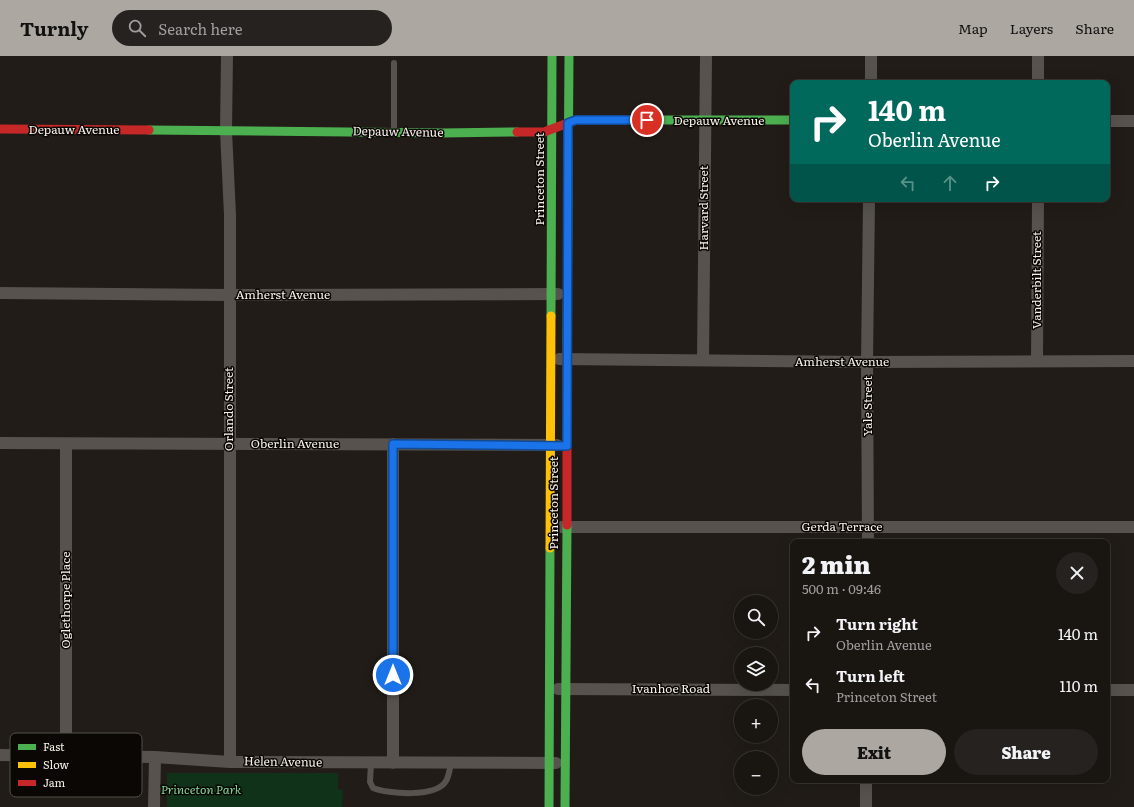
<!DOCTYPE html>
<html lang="en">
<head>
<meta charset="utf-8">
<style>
	body { margin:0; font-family:Literata,serif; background:#26221f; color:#f1f3f6; height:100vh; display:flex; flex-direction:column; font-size:15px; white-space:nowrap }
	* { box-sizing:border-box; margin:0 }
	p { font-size:13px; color:#9f9f9f }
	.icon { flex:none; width:22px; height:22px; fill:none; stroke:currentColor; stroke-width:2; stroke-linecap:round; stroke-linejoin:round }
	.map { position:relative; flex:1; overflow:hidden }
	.panel { position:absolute; left:790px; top:483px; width:320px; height:244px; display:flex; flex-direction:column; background:#191511; border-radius:8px; box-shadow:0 4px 16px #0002,0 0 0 1px #373431 }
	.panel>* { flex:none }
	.banner { position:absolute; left:790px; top:24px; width:320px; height:122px; border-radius:8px; box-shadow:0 4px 16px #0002,0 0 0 1px #373431; background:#00695c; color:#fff; overflow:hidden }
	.buttons { position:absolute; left:734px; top:539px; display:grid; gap:8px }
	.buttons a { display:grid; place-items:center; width:44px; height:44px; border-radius:50%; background:#191511; box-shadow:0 4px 16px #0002,0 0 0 1px #373431; font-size:20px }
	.pin { position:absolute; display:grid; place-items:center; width:34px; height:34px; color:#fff; margin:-17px; border:2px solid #fff; border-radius:50%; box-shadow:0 1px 4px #0007 }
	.me { position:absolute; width:44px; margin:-22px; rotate:0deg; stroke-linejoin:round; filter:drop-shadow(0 0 3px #0008) }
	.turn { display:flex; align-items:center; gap:14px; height:84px; padding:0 12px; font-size:18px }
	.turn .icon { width:52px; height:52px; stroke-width:2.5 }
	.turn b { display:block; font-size:28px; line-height:34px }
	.lanes { display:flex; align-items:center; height:38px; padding:0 12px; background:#0003; justify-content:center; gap:20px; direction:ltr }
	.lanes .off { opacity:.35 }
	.round { display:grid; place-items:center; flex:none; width:42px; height:42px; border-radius:21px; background:#26221f }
	.headline { display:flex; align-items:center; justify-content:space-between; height:68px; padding:0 12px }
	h1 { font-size:24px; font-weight:800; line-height:30px }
	.action { display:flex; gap:8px; margin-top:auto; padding:8px 12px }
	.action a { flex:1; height:46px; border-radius:24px; background:#ada7a1; color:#111; font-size:16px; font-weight:800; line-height:46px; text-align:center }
	.action a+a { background:#26221f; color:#f1f3f6 }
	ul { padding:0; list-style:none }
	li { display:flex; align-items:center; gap:12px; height:52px; padding:0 12px }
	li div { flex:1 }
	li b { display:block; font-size:15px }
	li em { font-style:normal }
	header { display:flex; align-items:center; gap:24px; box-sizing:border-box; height:56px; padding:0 20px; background:#ada7a1; color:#111 }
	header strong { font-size:19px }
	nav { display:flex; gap:22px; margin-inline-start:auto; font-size:14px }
	.search { width:280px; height:36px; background:#26221f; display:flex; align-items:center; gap:10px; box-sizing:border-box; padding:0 14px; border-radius:22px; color:#9f9f9f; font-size:15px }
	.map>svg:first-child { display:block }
	.green { fill:#0f3219 }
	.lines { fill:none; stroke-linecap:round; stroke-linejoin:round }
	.lane { stroke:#57524e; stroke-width:6 }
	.street { stroke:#57524e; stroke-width:12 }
	.fast { stroke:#4caf50; stroke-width:9 }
	.slow { stroke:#ffc107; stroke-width:9 }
	.jam { stroke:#c62828; stroke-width:9 }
	.route-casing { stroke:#114b97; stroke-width:10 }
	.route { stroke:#1a73e8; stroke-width:7 }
	.labels { text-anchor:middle; stroke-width:3; stroke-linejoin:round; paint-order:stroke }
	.street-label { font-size:12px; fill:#f8f2eb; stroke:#0b0704 }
	.park-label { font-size:12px; font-style:italic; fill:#83d496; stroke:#0b0704 }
	.key { fill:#0b0704; stroke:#524e49; stroke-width:1 }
	.key-label { font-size:11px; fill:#f8f2eb }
</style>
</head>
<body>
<header>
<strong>Turnly</strong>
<div class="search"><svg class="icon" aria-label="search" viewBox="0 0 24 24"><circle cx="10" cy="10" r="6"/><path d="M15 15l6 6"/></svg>Search here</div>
<nav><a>Map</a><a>Layers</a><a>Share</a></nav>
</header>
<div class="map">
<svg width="1134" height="751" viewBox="0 0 1134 751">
	<rect width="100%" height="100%" fill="#211c17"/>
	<path class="green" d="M167,717H338V733L343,734L342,751H167Z"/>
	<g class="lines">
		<path class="lane" d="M394,7V76
			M371,707L370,726L373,732C388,738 436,742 446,725C449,720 450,712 451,707"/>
		<path class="street" d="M227,0L226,75L230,159V706
			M871,27V0
			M1038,27V0
			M1107,65H1134
			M0,237L229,239L558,238
			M559,303L867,306L1134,305
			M703,304L706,0
			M1037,304L1038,143
			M0,387L557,389
			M393,388V707
			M559,471H1134
			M868,486L867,306L869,143
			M558,633L793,634
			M1107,634H1134
			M0,699L155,701L230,706L556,707
			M66,699V388
			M154,751L155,701
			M866,751V724"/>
		<path class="fast" d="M641,64H793
			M149,74L442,77L517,76
			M551,260L552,0
			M567,292L569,0
			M549,751L550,492
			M565,751L567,469"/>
		<path class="slow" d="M550,492L551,260"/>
		<path class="jam" d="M0,73L149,74
			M517,76H544L576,64H641
			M567,469V292"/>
	</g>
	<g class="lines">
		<defs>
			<path id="route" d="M393,619V388L567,390L568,67L576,64H647"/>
		</defs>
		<use href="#route" class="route-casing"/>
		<use href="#route" class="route"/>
	</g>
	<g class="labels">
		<g class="street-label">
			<text x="719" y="69">Depauw Avenue</text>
			<text x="74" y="78">Depauw Avenue</text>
			<text transform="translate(398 76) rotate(1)" y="4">Depauw Avenue</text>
			<text transform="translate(540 123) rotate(-90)" y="4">Princeton Street</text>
			<text transform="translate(704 152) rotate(-90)" y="4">Harvard Street</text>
			<text transform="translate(1037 224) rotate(-90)" y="4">Vanderbilt Street</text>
			<text x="283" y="243">Amherst Avenue</text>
			<text x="842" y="310">Amherst Avenue</text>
			<text transform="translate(868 350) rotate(-90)" y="4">Yale Street</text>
			<text transform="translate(229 353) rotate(-90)" y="4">Orlando Street</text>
			<text x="295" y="392">Oberlin Avenue</text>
			<text transform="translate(554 447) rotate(-90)" y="4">Princeton Street</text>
			<text x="842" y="475">Gerda Terrace</text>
			<text transform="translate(66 544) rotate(-90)" y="4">Oglethorpe Place</text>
			<text x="671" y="637">Ivanhoe Road</text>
			<text transform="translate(283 706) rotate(1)" y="4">Helen Avenue</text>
		</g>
		<g class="park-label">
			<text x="201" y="738">Princeton Park</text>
		</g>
	</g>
	<rect x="10" y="677" width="132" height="64" rx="6" class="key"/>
	<rect x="18" y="688" width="18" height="6" fill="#4caf50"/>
	<rect x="18" y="706" width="18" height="6" fill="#ffc107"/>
	<rect x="18" y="724" width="18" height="6" fill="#c62828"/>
	<g class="key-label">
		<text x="43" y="695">Fast</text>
		<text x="43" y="713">Slow</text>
		<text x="43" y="731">Jam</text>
	</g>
</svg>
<div class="buttons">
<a><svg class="icon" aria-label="search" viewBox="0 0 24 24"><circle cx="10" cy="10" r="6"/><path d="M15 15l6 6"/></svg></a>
<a><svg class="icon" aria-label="layers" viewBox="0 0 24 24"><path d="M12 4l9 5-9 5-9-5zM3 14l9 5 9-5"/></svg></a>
<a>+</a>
<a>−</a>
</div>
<div class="pin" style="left:647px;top:64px;background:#d93025"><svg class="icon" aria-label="arrive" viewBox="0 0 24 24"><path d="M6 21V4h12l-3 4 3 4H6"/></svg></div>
<svg class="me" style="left:393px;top:619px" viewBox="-20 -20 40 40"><circle r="17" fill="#1a73e8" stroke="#fff" stroke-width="3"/><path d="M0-11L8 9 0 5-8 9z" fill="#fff"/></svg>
<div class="banner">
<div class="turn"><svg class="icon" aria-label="right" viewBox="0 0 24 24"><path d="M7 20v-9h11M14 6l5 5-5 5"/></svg><div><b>140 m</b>Oberlin Avenue</div></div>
<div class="lanes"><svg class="icon off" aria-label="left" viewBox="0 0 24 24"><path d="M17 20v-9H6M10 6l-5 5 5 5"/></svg><svg class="icon off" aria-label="ahead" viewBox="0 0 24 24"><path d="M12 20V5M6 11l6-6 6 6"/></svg><svg class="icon" aria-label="right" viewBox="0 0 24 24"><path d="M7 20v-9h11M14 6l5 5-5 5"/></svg></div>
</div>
<section class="panel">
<div class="headline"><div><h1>2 min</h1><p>500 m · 09:46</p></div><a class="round"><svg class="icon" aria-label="close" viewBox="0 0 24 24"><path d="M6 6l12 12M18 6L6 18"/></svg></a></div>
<ul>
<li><svg class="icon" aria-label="right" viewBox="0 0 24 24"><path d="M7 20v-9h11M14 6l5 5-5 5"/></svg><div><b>Turn right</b><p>Oberlin Avenue</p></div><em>140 m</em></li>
<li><svg class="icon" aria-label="left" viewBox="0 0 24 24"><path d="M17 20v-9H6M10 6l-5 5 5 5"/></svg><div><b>Turn left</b><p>Princeton Street</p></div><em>110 m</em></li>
</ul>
<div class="action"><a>Exit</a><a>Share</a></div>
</section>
</div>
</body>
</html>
